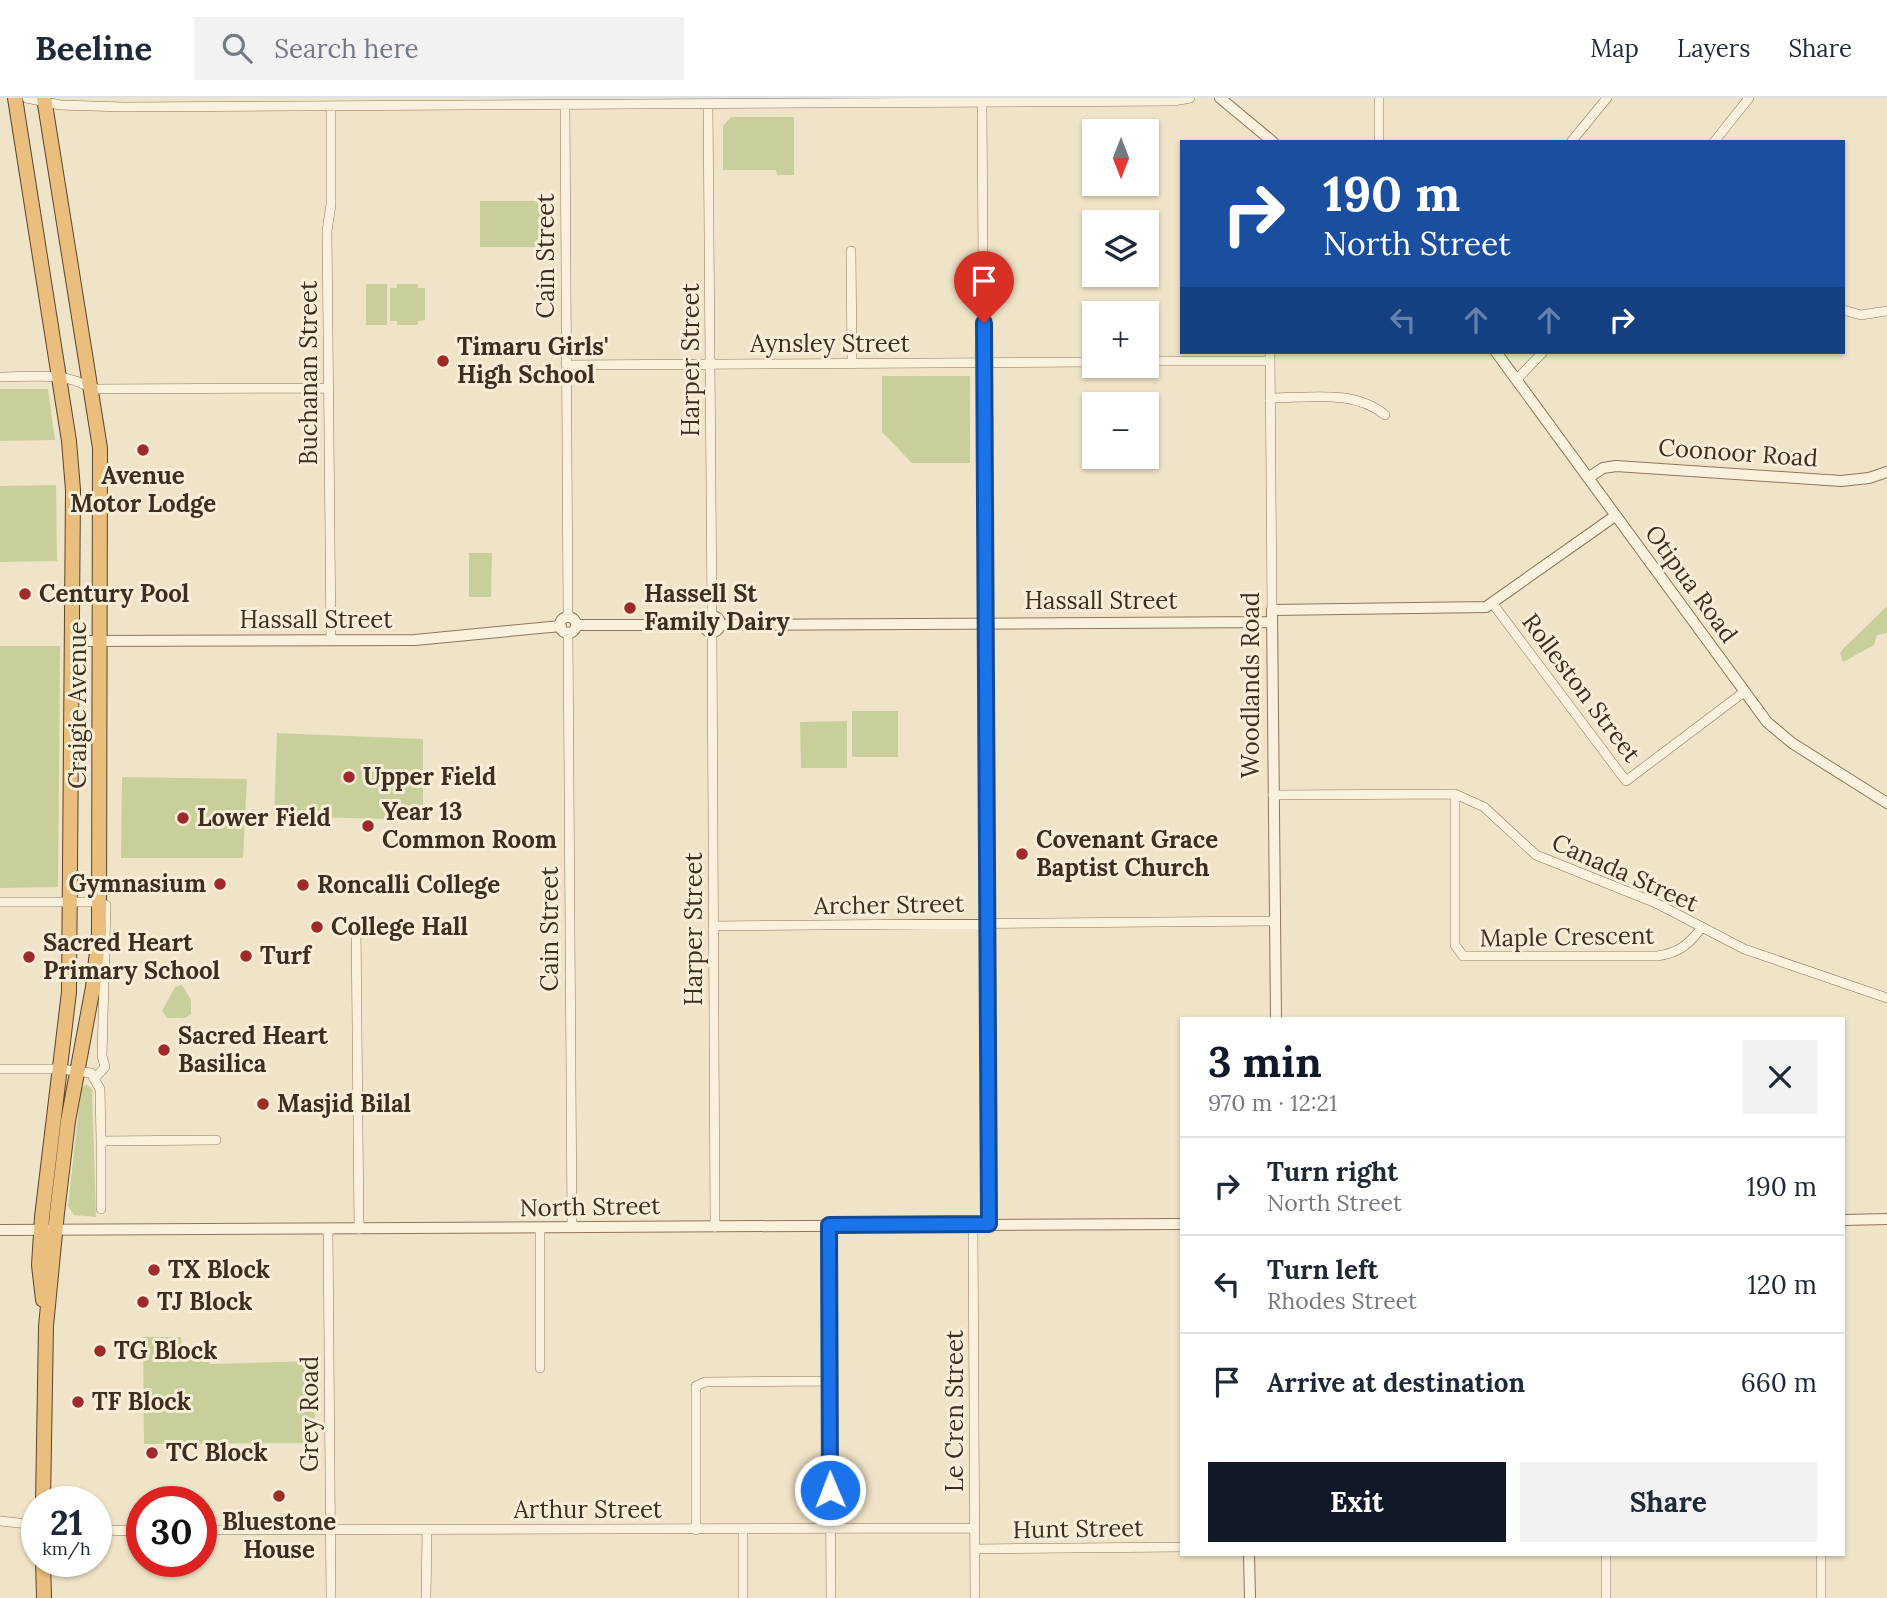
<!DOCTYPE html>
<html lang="en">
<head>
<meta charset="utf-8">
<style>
	body { margin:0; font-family:Lora,serif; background:#f2f2f3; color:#1f2937; height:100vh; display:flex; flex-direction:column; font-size:26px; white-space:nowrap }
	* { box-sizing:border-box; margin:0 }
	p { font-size:23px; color:#747a83 }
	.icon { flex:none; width:38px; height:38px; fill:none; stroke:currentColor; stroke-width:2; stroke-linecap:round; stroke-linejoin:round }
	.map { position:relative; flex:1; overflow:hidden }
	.side { position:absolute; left:1180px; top:919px; width:665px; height:539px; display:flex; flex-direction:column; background:#fff; border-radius:0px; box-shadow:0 2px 5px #0004 }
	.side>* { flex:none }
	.top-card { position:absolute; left:1180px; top:42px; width:665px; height:214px; border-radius:0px; box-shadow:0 2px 5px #0004; background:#1a4fa0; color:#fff; overflow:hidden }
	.needle { width:46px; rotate:180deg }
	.fabs { position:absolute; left:1082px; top:21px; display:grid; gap:14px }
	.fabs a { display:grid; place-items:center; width:77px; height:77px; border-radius:0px; background:#fff; box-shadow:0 2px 5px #0004; font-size:35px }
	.speed { position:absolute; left:21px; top:1388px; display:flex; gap:14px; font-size:35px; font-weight:700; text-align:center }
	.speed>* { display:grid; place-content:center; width:91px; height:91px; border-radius:50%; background:#fff; box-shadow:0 2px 5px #0004; line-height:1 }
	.speed small { font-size:18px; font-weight:400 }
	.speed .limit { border:10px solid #d22; background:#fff; color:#111 }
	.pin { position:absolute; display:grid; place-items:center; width:60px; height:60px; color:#fff; margin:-72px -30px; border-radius:50% 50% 50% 0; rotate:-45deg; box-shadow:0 0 7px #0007 }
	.pin .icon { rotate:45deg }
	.me { position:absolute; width:77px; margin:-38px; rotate:359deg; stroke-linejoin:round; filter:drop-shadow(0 0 5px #0008) }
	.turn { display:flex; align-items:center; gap:24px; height:147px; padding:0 28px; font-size:32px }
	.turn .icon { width:91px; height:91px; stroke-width:2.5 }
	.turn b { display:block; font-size:49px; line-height:60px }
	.lanes { display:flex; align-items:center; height:66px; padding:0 28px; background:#0003; justify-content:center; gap:35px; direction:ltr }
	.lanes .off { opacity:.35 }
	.round { display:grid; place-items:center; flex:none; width:74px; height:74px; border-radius:0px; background:#f2f2f3 }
	.summary { display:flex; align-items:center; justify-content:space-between; height:119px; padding:0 28px }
	h1 { font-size:42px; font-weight:700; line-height:52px; color:#111827 }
	.primary-button { display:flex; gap:14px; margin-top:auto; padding:14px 28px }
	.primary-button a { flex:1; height:80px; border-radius:0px; background:#111827; color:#fff; font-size:28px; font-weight:700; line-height:80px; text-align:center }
	.primary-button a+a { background:#f2f2f3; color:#1f2937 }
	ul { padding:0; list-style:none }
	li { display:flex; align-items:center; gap:21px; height:98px; padding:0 28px; border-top:2px solid #e0e1e3 }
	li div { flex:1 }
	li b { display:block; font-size:26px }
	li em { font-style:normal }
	header { display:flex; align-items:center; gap:42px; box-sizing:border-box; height:98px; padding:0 35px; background:#fff; border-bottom:2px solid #e0e1e3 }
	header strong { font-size:33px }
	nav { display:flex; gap:38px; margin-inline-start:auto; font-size:24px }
	.search { width:490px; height:63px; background:#f2f2f3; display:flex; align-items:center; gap:18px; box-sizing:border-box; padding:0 24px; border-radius:0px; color:#747a83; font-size:26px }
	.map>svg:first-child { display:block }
	.green { fill:#c9cf9b }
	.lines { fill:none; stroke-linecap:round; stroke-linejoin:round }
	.minor-casing { stroke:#8d765c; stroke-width:10 }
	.tertiary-casing { stroke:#8d765c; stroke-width:12 }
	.trunk-casing { stroke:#5b4430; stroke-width:16 }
	.minor { stroke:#faf1dc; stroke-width:9 }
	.tertiary { stroke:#faf1dc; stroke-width:10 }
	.trunk { stroke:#eabe7c; stroke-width:14 }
	.route-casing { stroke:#114b97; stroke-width:18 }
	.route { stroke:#1a73e8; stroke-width:12 }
	.poi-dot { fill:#9e2a2b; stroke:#f7eed8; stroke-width:2.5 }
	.labels { text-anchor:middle; stroke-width:6; stroke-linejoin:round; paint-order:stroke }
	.street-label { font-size:24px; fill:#3d2e20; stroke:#f7eed8 }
	.poi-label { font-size:24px; font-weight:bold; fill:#3d2e20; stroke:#f7eed8; text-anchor:start }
</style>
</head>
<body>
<header>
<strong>Beeline</strong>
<div class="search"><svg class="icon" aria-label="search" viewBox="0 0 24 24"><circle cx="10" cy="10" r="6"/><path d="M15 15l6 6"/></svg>Search here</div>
<nav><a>Map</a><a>Layers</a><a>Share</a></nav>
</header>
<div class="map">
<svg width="1887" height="1500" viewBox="0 0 1887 1500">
	<rect width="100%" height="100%" fill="#f0e4c8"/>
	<path class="green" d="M731,19H794V77H777L776,72H723V28Z
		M480,103H543V149H480Z
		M366,186H387V227H366Z
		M397,186H418V190H425V222L418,223V227H397V223H390V190H397Z
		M882,278H970V365H912L882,334Z
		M0,291H48L55,342L0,343Z
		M56,387L57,463L0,464V388Z
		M469,455H492L491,499H469Z
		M1887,508V535L1877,537L1874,547L1843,564L1840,555L1843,551Z
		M0,548H60L58,789L0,790Z
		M852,613H898V659H852Z
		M847,623V670H801L800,624Z
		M277,635L423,641V722L274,718Z
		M122,679L247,681L243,760H121Z
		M182,887L191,902V916L185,920H167L162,913L175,889Z
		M86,986L92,991L96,1119L74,1117L68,1108L81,991Z
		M143,1239H181L182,1248H210V1266L314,1263L315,1345L144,1346Z"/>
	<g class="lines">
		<defs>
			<path id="minor" d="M27,0L60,7L124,9L1174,3L1190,0
				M1379,0V44
				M982,5L989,1127
				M708,6L712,518
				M565,7L568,519
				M1571,44L1607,0
				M1714,44L1749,0
				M851,153L852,265
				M1843,212L1861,217L1887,213
				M1270,254L1272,512
				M1146,263H1270
				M566,267L1094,264
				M0,279C28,279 69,273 91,291L328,290
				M1517,281L1543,254
				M1270,300C1309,300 1354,291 1385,317
				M1493,506L1626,683L1744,594
				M568,534L572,1128
				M712,534L715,1129
				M331,542L327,133L331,106V8
				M1455,696V847L1463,858H1657C1678,855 1689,847 1701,830
				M1273,697L1455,696L1484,709L1536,757L1656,805L1744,851L1887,900
				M0,804H100L106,807L102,958L105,969L95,980
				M356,826L359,1131
				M713,828L1275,823
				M0,971H61L91,975L100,991L101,1043L216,1042
				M101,1043V1111
				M829,1127L831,1500
				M973,1127L975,1500
				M540,1130V1270
				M328,1131L331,1500
				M0,1423L37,1427
				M96,1432L142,1433
				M201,1432L975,1430
				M696,1432V1288L705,1284L829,1283
				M743,1432V1500
				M975,1451L1181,1449
				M1606,1456V1500
				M1821,1456V1500
				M426,1500L427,1432"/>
			<path id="tertiary" d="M1220,0L1273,44
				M1496,254L1767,624L1792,645L1887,705
				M1588,380L1603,370L1616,368L1841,383L1869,380L1887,374
				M704 526a8 8 0 1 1 16 0a8 8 0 1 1-16 0Z
				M560 527a8 8 0 1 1 16 0a8 8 0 1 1-16 0Z
				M576,527H704
				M720,527L1272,524
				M71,543L415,542L561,528
				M1276,920L1272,512L1486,509L1615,418
				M1843,1122L1887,1121
				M0,1132L1181,1126
				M1249,1456L1250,1500"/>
			<path id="trunk" d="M15,0L69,343L73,392L69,894L42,1119L39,1167L43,1202
				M43,1404L46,1228L57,1115L68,1023L93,889L99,836L100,350L44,0
				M43,1463L44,1500"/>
		</defs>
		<use href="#minor" class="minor-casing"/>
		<use href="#tertiary" class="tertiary-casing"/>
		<use href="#trunk" class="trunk-casing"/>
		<use href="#minor" class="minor"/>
		<use href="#tertiary" class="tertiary"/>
		<use href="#trunk" class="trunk"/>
	</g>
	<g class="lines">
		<defs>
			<path id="route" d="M830,1392L829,1127L989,1126L984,225"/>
		</defs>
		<use href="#route" class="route-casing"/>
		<use href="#route" class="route"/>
	</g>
	<g class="poi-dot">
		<circle cx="443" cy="263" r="7"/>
		<circle cx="143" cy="352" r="7"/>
		<circle cx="25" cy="496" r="7"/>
		<circle cx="630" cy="510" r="7"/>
		<circle cx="349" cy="679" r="7"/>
		<circle cx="183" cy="720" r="7"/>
		<circle cx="368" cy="728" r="7"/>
		<circle cx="1022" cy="756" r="7"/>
		<circle cx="220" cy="786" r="7"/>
		<circle cx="303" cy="787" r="7"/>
		<circle cx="317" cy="829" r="7"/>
		<circle cx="246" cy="858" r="7"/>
		<circle cx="29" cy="859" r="7"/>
		<circle cx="164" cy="952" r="7"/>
		<circle cx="263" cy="1006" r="7"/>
		<circle cx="154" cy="1172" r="7"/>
		<circle cx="143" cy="1204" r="7"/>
		<circle cx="100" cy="1253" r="7"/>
		<circle cx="78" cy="1304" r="7"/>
		<circle cx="152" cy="1355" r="7"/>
		<circle cx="279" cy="1398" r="7"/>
	</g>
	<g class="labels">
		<g class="street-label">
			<text transform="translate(546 158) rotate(-90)" y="8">Cain Street</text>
			<text x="830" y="254">Aynsley Street</text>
			<text transform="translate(691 262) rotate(-90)" y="8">Harper Street</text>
			<text transform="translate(309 275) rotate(-90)" y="8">Buchanan Street</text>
			<text transform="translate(1738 355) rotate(4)" y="8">Coonoor Road</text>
			<text transform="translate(1691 486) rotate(54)" y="8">Otipua Road</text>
			<text x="1101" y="511">Hassall Street</text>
			<text x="316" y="530">Hassall Street</text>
			<text transform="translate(1251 587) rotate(-90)" y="8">Woodlands Road</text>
			<text transform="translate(1581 590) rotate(53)" y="8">Rolleston Street</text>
			<text transform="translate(78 607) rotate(-90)" y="8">Craigie Avenue</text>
			<text transform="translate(1625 775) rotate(24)" y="8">Canada Street</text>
			<text transform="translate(889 807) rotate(-1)" y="8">Archer Street</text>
			<text transform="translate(550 831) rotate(-90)" y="8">Cain Street</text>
			<text transform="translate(694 831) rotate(-90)" y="8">Harper Street</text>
			<text transform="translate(1567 839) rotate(-1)" y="8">Maple Crescent</text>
			<text transform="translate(590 1109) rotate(-1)" y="8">North Street</text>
			<text transform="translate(955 1313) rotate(-90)" y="8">Le Cren Street</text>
			<text transform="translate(310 1316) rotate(-90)" y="8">Grey Road</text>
			<text x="588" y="1420">Arthur Street</text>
			<text transform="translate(1078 1431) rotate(-1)" y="8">Hunt Street</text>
		</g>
		<g class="poi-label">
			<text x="457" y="257">Timaru Girls'<tspan x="457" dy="28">High School</tspan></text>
			<text x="143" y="386" text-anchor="middle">Avenue<tspan x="143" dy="28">Motor Lodge</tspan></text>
			<text x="39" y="504">Century Pool</text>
			<text x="644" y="504">Hassell St<tspan x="644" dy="28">Family Dairy</tspan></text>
			<text x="363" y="687">Upper Field</text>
			<text x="382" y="722">Year 13<tspan x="382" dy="28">Common Room</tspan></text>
			<text x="197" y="728">Lower Field</text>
			<text x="1036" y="750">Covenant Grace<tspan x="1036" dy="28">Baptist Church</tspan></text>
			<text x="206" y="794" text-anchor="end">Gymnasium</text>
			<text x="317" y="795">Roncalli College</text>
			<text x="331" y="837">College Hall</text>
			<text x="43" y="853">Sacred Heart<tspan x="43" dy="28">Primary School</tspan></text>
			<text x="260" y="866">Turf</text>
			<text x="178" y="946">Sacred Heart<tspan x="178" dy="28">Basilica</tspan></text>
			<text x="277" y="1014">Masjid Bilal</text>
			<text x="168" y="1180">TX Block</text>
			<text x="157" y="1212">TJ Block</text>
			<text x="114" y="1261">TG Block</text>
			<text x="92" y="1312">TF Block</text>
			<text x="166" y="1363">TC Block</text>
			<text x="279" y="1432" text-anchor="middle">Bluestone<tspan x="279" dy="28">House</tspan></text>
		</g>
	</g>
</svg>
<div class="fabs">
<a><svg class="needle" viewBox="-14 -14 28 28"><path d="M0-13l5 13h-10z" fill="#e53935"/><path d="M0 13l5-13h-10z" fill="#747a83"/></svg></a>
<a><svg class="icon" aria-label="layers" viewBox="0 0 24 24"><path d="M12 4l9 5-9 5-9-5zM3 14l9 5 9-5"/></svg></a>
<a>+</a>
<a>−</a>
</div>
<div class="speed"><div>21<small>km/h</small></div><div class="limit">30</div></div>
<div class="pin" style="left:984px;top:225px;background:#d93025"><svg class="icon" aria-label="arrive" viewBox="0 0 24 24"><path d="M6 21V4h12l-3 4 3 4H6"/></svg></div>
<svg class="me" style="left:830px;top:1392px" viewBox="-20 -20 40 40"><circle r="17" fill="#1a73e8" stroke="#fff" stroke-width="3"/><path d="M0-11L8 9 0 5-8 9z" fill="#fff"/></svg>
<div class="top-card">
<div class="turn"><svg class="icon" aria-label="right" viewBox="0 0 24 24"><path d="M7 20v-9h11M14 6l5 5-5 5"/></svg><div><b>190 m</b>North Street</div></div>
<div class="lanes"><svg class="icon off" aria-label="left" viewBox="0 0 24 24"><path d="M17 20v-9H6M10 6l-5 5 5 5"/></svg><svg class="icon off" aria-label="ahead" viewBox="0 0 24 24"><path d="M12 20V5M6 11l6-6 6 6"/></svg><svg class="icon off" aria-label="ahead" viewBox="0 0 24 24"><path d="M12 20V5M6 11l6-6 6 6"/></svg><svg class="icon" aria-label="right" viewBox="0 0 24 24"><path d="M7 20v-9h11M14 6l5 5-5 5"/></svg></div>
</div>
<section class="side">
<div class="summary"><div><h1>3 min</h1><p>970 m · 12:21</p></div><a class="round"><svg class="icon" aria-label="close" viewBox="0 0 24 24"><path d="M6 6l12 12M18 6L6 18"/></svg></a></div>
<ul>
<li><svg class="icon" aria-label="right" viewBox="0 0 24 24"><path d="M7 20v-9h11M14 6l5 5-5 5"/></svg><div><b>Turn right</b><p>North Street</p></div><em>190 m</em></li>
<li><svg class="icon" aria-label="left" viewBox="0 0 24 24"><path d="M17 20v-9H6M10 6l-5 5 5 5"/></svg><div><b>Turn left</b><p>Rhodes Street</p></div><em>120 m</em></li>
<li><svg class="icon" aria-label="arrive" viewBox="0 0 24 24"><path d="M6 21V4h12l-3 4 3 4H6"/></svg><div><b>Arrive at destination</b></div><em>660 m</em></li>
</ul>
<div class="primary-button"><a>Exit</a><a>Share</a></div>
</section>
</div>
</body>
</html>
